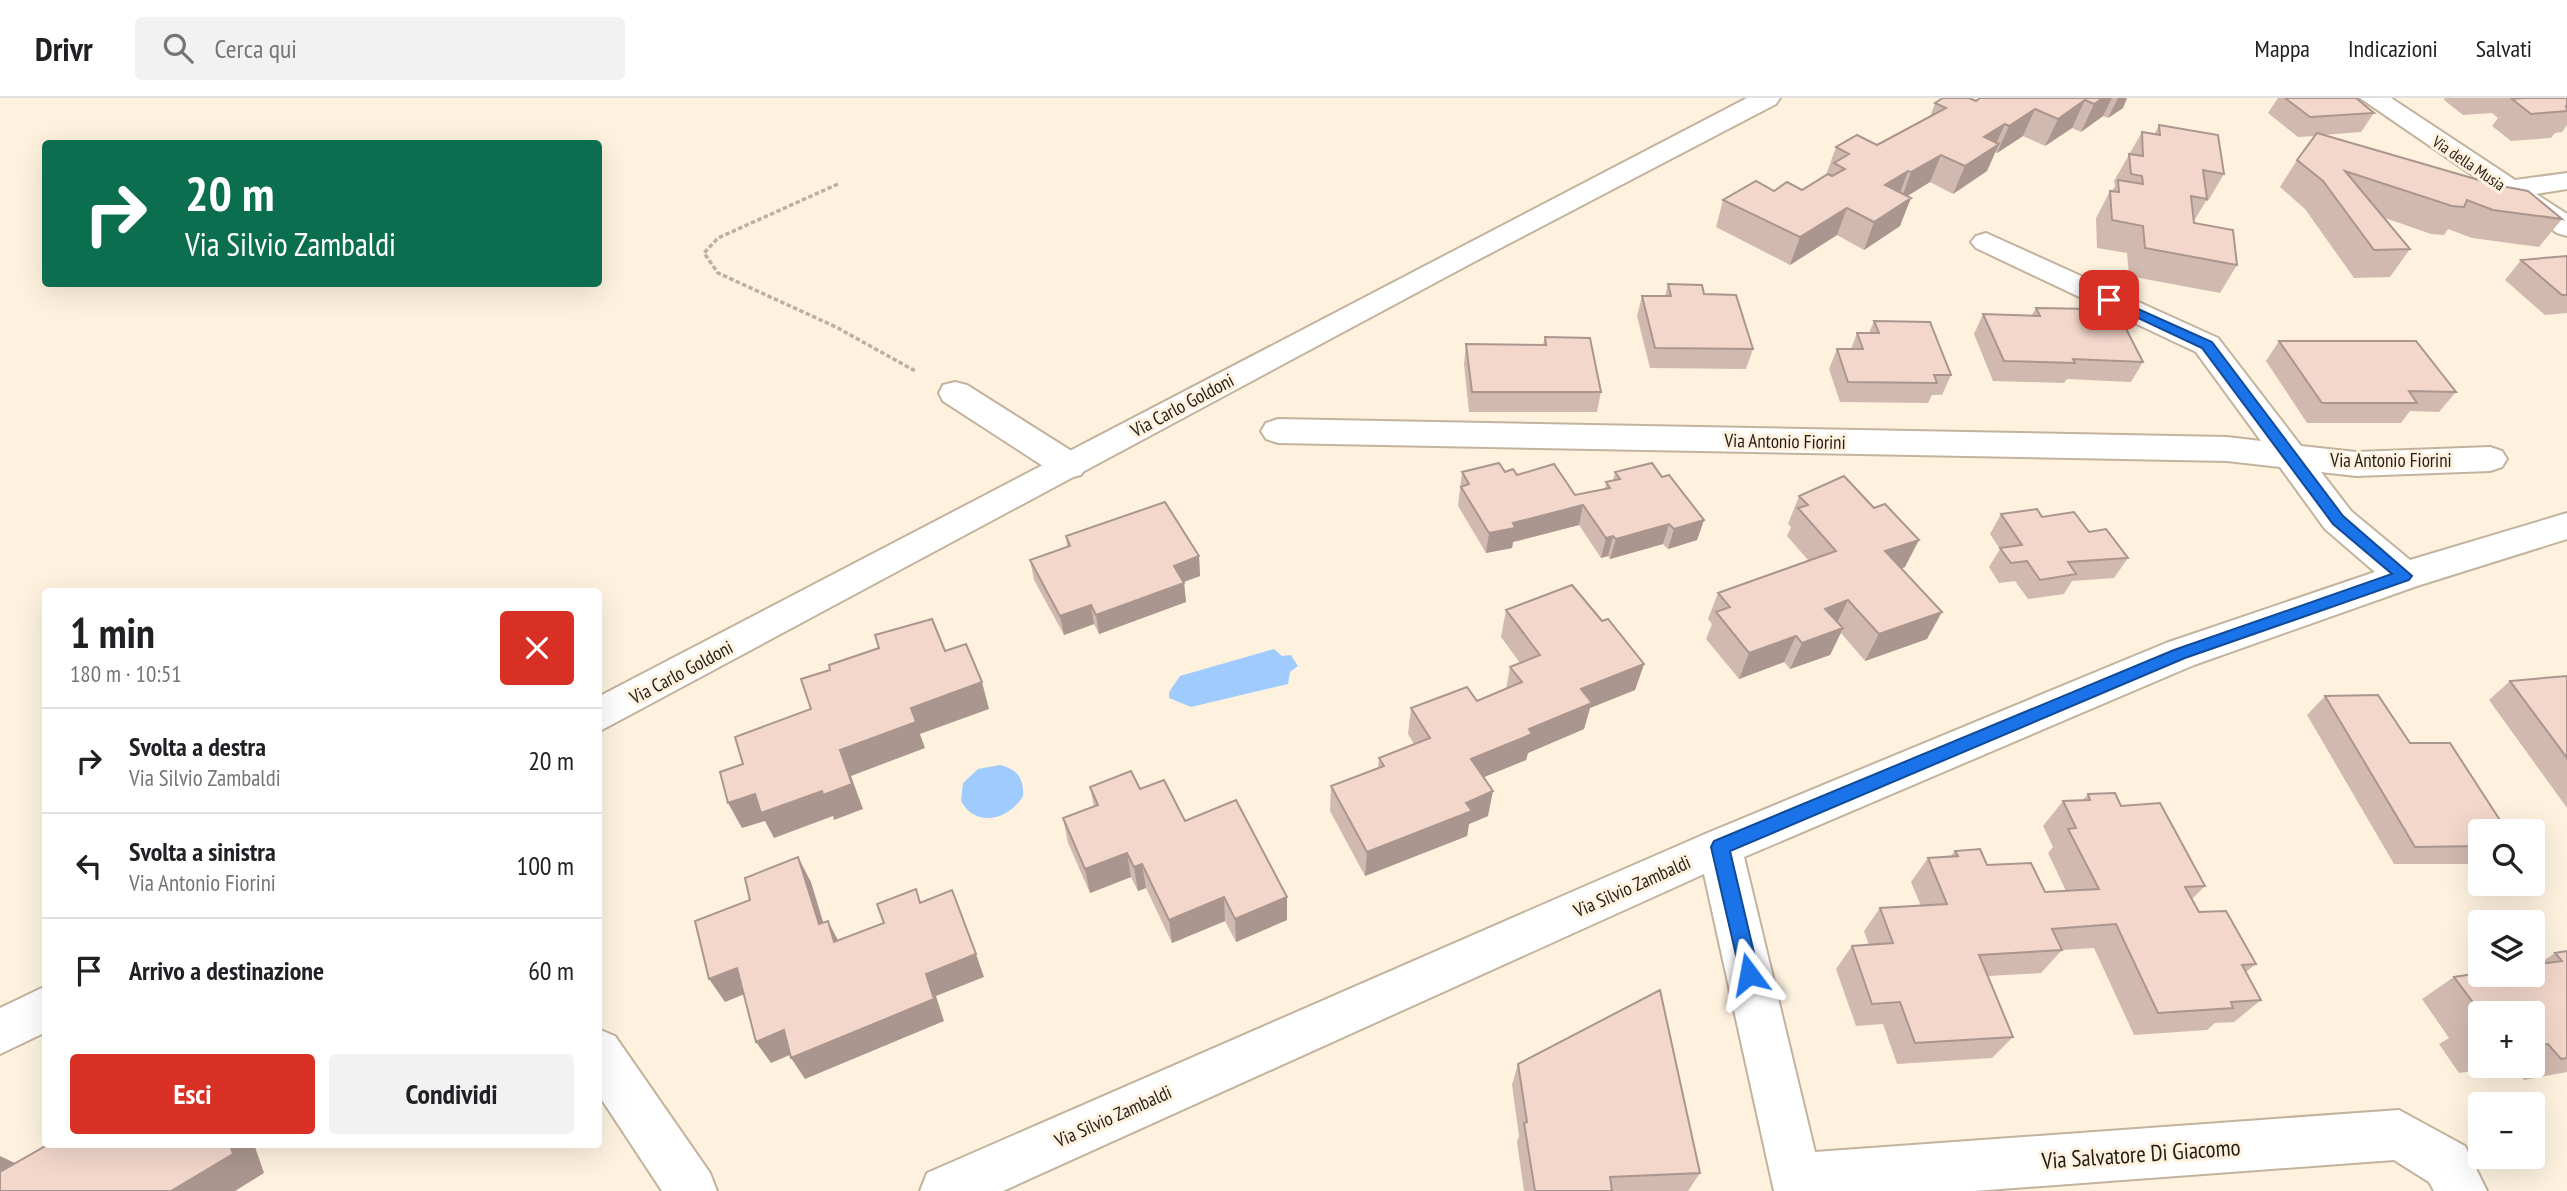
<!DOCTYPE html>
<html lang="it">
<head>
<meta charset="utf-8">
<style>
	body { margin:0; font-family:"PT Sans Narrow",sans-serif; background:#f2f2f2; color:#202124; height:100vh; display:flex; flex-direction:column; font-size:26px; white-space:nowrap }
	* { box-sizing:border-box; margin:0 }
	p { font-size:23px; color:#757577 }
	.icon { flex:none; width:38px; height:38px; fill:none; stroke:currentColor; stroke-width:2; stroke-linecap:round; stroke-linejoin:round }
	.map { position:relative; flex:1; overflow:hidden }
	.sheet { position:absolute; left:42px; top:490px; width:560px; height:560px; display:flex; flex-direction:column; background:#fff; border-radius:7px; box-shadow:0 7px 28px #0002 }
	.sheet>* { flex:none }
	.banner { position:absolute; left:42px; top:42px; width:560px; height:147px; border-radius:7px; box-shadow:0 7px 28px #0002; background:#0b6e4f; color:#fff; overflow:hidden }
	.fabs { position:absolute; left:2468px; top:721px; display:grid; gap:14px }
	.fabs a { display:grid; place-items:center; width:77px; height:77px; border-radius:7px; background:#fff; box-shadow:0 7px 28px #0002; font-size:35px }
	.pin { position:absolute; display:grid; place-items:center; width:60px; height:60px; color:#fff; margin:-30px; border-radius:14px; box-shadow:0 4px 10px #0006 }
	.me { position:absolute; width:77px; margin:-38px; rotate:347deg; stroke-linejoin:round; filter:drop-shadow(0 0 5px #0008) }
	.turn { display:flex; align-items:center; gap:24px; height:147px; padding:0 28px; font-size:32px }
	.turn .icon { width:91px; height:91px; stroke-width:2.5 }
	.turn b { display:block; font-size:49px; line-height:60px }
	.round { display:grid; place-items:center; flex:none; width:74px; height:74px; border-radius:7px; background:#f2f2f2 }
	.summary { display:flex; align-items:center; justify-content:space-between; height:119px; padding:0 28px }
	h1 { font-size:42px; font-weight:700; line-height:52px }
	.action { display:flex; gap:14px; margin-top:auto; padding:14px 28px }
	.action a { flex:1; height:80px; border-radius:7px; background:#d93025; color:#fff; font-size:28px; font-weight:700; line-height:80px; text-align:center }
	.action a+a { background:#f2f2f2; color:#202124 }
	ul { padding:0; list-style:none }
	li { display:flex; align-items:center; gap:21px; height:105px; padding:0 28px; border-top:2px solid #e0e0e0 }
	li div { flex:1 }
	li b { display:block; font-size:26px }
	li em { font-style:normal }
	header { display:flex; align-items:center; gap:42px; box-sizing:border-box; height:98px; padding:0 35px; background:#fff; border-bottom:2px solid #e0e0e0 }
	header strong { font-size:33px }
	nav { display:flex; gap:38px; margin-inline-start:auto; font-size:24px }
	.search { width:490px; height:63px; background:#f2f2f2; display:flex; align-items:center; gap:18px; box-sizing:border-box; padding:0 24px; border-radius:7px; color:#757577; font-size:26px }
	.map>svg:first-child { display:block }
	.water { fill:#a0cbfe }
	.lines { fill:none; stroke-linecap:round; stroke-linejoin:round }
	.street-casing { stroke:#c2b39d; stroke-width:4 }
	.secondary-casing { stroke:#c2b39d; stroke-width:4 }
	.path { stroke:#bbb1a1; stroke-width:3.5; stroke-dasharray:4.5 2.5; stroke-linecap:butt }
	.street { fill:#fff; fill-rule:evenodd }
	.secondary { fill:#fff; fill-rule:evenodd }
	.wall { fill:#d1b9af }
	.shaded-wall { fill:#aa968e }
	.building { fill:#f3d7cb; stroke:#aa968e; stroke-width:2 }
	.route { fill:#1a73e8; stroke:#114b97; stroke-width:2 }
	.labels { text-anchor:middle; stroke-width:6; stroke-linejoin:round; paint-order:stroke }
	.far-street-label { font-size:16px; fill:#231d15; stroke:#fef2df }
	.street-label { font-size:19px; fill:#231d15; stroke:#fef2df }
	.near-street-label { font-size:23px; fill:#231d15; stroke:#fef2df }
</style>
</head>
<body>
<header>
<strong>Drivr</strong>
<div class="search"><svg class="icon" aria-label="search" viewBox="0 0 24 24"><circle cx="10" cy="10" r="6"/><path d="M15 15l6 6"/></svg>Cerca qui</div>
<nav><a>Mappa</a><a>Indicazioni</a><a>Salvati</a></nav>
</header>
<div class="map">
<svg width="2567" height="1093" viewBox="0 0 2567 1093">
	<rect width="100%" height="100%" fill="#fef2df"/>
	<path class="water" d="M1274,551L1282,558L1291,557L1298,568L1290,574L1288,586L1191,609L1169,600V594L1180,578Z
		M1000,667C1017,671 1024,680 1023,698C1010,721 976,731 961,703L963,685L978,671Z"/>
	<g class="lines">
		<defs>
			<path id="street" d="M2360,0H2391L2515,82L2567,75V91L2536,96L2567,116V138L2557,135Z
				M1986,135L2218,240L2301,348L2356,354L2490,349L2502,353L2507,361L2502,369L2490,373L2356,378L2321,374L2351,413L2410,462L2567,415V441L2417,488L2194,567L1744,759L1815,1054L2399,1012L2465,1048L2487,1093H2434L2429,1084L2394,1062L1974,1093H1774L1704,776L1003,1093H920L927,1075L1705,736L2166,545L2375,474L2325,431L2280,369L2227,363L1278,345L1266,341L1261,333L1266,325L1278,321L2227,339L2261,343L2196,254L1976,150L1971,144L1976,138Z
				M955,284L967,287L1081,359L1086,368L1081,377L1069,380L1057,377L943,303L939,295L943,287Z
				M598,931L615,938L710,1075L717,1093H662L598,996Z"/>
			<path id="secondary" d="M1747,0H1780L1776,6L1470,166L598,634V599Z
				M46,888V934L0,956V910Z"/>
		</defs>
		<use href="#street" class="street-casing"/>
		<use href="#secondary" class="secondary-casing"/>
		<path class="path" d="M838,86L718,140L704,155L718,175L836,229L917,274"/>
		<use href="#street" class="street"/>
		<use href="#secondary" class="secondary"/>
	</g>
	<path class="wall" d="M1980,0H2127L2123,10L2108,20L2103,18L2081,34L2072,30L2045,48L2023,38L1997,55L1995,54L1987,73L1953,96L1930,84L1907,98L1900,128L1864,152L1837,137L1790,167L1716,129L1723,102L1774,93L1802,92L1826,77L1836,49L1877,47L1930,19L1935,5L1976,3Z
		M2278,0H2356L2374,15L2361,34L2324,37L2562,121L2539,149L2472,140L2448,131L2444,137L2431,136L2385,120L2410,151L2390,179L2354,180L2305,111L2280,89L2297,62L2315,38L2298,39L2268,15Z
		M2445,0H2567V27L2562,34L2555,35L2551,40L2511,43L2492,28L2498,20L2492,15L2463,17L2444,2Z
		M2159,27L2224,76L2208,103H2206L2194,123V125L2237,167L2220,195L2129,178L2127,155L2097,150L2096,120L2110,93H2112L2115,88L2114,83L2142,34L2154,37Z
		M2567,158V215L2545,217L2505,182L2521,162Z
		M1668,186L1704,196L1753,251L1746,271L1650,270L1637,218L1642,198H1665Z
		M2036,210L2099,221L2143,264L2131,284L2067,281L2064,285L1993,283L1974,236L1983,216L2032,217Z
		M1874,223L1951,277L1942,297H1932L1928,305L1840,304L1829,271L1837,251H1851L1857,235H1869Z
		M1545,239L1601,294L1597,314H1469L1464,266L1466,246L1543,247Z
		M2279,243L2456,294L2439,314L2410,313L2401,325H2307L2266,263Z
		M1462,374H1505L1517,377L1575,397L1605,391L1606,384L1613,383L1615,374L1662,379L1704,422L1697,442L1668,451L1663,446L1610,461L1608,458L1601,460L1579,427L1513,444L1512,450L1486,455L1458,408Z
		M1799,398L1905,469L1901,471L1927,541L1865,563L1841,535L1830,557L1790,571L1784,564L1739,581L1706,541L1712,526L1708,521L1718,495L1808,462L1787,438L1791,429L1788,426Z
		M2001,416L2042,419L2089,434L2128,460L2114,480L2072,483L2064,496L2028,501L2015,483L1999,485L1989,469L2000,451L1990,436Z
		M1066,438L1199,458L1200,478L1184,484L1186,504L1099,536L1094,526L1064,537L1034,482L1030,462L1067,449Z
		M1506,512L1602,523L1644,566L1635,592L1590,610L1584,631L1528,655L1526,662L1484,679L1488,718L1469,726L1467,738L1365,778L1330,713L1331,688L1378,670L1379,660L1414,646L1408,636L1411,610L1477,603L1506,591L1510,569L1520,565L1501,539Z
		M2567,578V710L2489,602L2510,583Z
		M2325,598L2480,733V766H2394L2307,617Z
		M1090,689L1140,691L1185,723L1287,822L1236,844L1225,823L1172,845L1146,790L1138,793L1131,779L1090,795L1068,745L1063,720L1094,709Z
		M2088,696L2121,708L2205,788L2192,801L2199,814L2256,866L2246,874L2261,902L2234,924L2215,925L2207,932L2134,937L2094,850L2062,852L2041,875L1988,878L2013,939L1992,960L1897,966L1883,926L1856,928L1836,871L1852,848L1869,847L1864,833L1880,810L1921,808L1911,784L1928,760L1950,759L1955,753L2045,794L2066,793L2048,755L2053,749L2043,728L2063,703L2083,702Z
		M2567,853V974L2524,982L2513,968H2532V915H2480V968H2508L2459,975L2439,946L2449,940L2422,901L2454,879L2537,867L2555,855Z
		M1518,966L1700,1075L1688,1093H1524L1517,1044L1519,1038L1512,987Z"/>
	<path class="shaded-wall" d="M2103,0H2112L2103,18L2081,34L2094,6Z
		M2118,0H2127L2123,10L2108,20Z
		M2085,2L2072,30L2045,48L2058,21Z
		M2035,11L2023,38L1997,55L2009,28Z
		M2005,26L1995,48L1999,46L1987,73L1953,96L1965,68L1984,39Z
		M1941,57L1930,84L1901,102L1911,74Z
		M1908,73L1898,101L1885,87Z
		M1911,100L1900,128L1864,152L1874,124Z
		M1847,110L1837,137L1790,167L1800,139Z
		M1583,407L1579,427L1513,444L1512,450L1486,455L1489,435L1513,425Z
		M1704,422L1697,442L1668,451L1674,431Z
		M1669,426L1663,446L1610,461L1616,441Z
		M1613,438L1608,458L1601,460L1606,440Z
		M1919,442L1905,469L1871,481L1885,453Z
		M1199,458L1200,478L1175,487L1174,468Z
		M1184,485L1186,504L1099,536L1096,517Z
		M1848,502L1835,529L1825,511Z
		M1091,507L1094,526L1064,537L1060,518Z
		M1942,514L1927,541L1865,563L1879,536Z
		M1843,530L1830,557L1790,571L1802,545Z
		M1796,538L1784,564L1739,581L1749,555Z
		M1644,566L1635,592L1590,610L1584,631L1528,655L1526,662L1467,686L1471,661L1529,631L1581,591Z
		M982,584L989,611L920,636L925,650L851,678L863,711L834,722L833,718L774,740L765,723L742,730L728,705L755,696L840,652L911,610Z
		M1493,693L1488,718L1469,726L1467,738L1365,778L1367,754L1466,705Z
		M1127,755L1131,779L1090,795L1085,771Z
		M798,759L811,784L831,850L819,826Z
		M1142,766L1146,790L1138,793L1134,769Z
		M1224,799L1225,823L1172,845L1169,822Z
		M1287,799V822L1236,844L1235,821Z
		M828,823L840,846L834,844Z
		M976,856L984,879L936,898L944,923L805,981L791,960L926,876Z
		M737,870L752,893L725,904L709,881Z
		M784,932L799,953L771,965L756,944Z
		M230,1046H254L264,1075L235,1093H171Z
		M0,1058L32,1073L0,1076Z"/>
	<path class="building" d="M1943,0H1969L1976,3L1980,0H2103L2094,6L2085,2L2058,21L2035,11L2009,28L2005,26L1984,39L1999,46L1965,68L1941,57L1911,74L1908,73L1885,87L1911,100L1874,124L1847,110L1800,139L1723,102L1756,83L1774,93L1787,84L1802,92L1828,76L1832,78L1845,71L1834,65L1849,56L1836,49L1857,37L1877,47L1946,10L1935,5Z
		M2285,0H2356L2374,15L2310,19Z
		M2524,0H2567V8H2566L2567,13L2531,16L2512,1Z
		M2159,27L2218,37L2224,76L2203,72L2207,101L2191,98L2194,125L2233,132L2237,167L2145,150L2143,128L2112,122L2110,93L2119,94L2118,82L2143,86L2142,78L2131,76L2129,56L2143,58L2142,34L2160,37Z
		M2317,35L2496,87L2528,93L2562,121L2493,112L2467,102L2464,109L2452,108L2345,73L2410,151L2374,152L2323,83L2297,62Z
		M2567,158V197H2562L2521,162Z
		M1668,186L1702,187L1704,196L1736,197L1753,251L1655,250L1642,198H1671Z
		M2036,210L2094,211L2099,221H2121L2143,264L2073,261L2075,265L2004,263L1983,216L2040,218Z
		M1874,223L1930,224L1951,277H1934L1937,285L1848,284L1837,251H1863L1857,235H1879Z
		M1545,239L1590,240L1601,294H1472L1466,246L1546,247Z
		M2279,243H2416L2456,294L2409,293L2417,305H2322Z
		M1499,365L1505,374L1513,371L1517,377L1554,366L1575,397L1610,390L1606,384L1620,381L1615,374L1652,365L1662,379L1669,377L1704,422L1674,431L1669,426L1616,441L1613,438L1606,440L1583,407L1513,425L1515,430L1489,435L1461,389L1469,386L1462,374Z
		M1844,378L1874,410L1885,406L1919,442L1885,453L1942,514L1879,536L1848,502L1825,511L1843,530L1802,545L1796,538L1749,555L1716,514L1730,509L1718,495L1836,453L1798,410L1808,407L1799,398Z
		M1165,404L1199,458L1174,468L1184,485L1096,517L1091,507L1060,518L1030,462L1070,448L1066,438Z
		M2037,411L2042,419L2074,414L2089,434L2106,431L2128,460L2068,464L2076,476L2040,482L2027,463L2011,465L2000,450L2022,447L2001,416Z
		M1572,487L1602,523L1608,521L1644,566L1581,591L1592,605L1529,631L1532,636L1471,661L1493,693L1466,705L1472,713L1367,754L1331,688L1384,668L1379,660L1430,640L1411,610L1467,589L1477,603L1522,584L1510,569L1540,557L1506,512Z
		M932,521L945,553L966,546L982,584L911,610L916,624L840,652L852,686L823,697L822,693L761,715L755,696L728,705L720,674L743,666L735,639L811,611L801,581L830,572L829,567L879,550L875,537Z
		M2567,578V660L2510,583Z
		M2378,597L2410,645H2450L2507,733H2480V748L2415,749L2325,598Z
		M1131,673L1140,691L1164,682L1185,723L1236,702L1287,799L1235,821L1224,799L1169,822L1142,766L1134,769L1127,755L1085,771L1063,720L1098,707L1090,689Z
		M2115,695L2121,708L2160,705L2205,788L2185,789L2199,814L2226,813L2256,866L2242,867L2261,902L2231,904L2233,910L2158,915L2116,826L2052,831L2062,852L1979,857L2013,939L1915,945L1900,904L1872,906L1852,848L1893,845L1880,810L1947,806L1928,760L1958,758L1955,753L1980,751L1987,767L2031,765L2045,794L2099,791L2068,731L2076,730L2063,703L2090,702L2088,696Z
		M798,759L819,826L828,823L834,844L884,825L877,806L916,791L920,805L952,792L976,856L926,876L934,901L791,960L784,932L756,944L737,870L709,881L695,823L750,802L745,780Z
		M2567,853V960L2561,961L2548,946L2532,948V915H2481L2454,879L2480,875V877H2532V867L2562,863L2555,855Z
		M1660,892L1700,1075L1610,1079L1612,1093H1535L1524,1025L1527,1024L1518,966Z
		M2480,923V935L2473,925Z
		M49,1046H230L233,1056L171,1093H0V1074Z"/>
	<path class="route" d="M2109,198L2212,244L2343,418L2412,478L2409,482L2185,560L1730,753L1759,876L1756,883L1749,885L1742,883L1711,749L1714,743L2174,552L2392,476L2333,426L2202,250L2104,204L2102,202Z"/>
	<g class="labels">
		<g class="far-street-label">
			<text transform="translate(2469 65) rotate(34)" y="6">Via della Musia</text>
		</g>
		<g class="street-label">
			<text transform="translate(1182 307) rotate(-28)" y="7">Via Carlo Goldoni</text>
			<text transform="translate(1785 343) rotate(1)" y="7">Via Antonio Fiorini</text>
			<text x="2391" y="369">Via Antonio Fiorini</text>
			<text transform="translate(681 574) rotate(-28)" y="7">Via Carlo Goldoni</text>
			<text transform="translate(1632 788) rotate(-24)" y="7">Via Silvio Zambaldi</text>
			<text transform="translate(1113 1018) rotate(-24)" y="7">Via Silvio Zambaldi</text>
		</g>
		<g class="near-street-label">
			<text transform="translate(2141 1056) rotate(-4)" y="8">Via Salvatore Di Giacomo</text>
		</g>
	</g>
</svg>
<div class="fabs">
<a><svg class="icon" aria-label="search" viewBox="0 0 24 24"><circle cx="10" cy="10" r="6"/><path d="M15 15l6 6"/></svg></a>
<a><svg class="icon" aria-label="layers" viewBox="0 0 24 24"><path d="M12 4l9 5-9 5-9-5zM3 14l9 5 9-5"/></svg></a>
<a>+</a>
<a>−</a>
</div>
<div class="pin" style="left:2109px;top:202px;background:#d93025"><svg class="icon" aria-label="arrive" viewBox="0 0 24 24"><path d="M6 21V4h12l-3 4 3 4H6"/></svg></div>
<svg class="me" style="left:1749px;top:876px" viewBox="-20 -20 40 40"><path d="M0-17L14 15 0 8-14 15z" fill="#1a73e8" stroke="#fff" stroke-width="4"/></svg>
<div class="banner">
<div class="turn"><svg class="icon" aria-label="right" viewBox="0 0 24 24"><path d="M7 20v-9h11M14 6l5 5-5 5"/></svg><div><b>20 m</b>Via Silvio Zambaldi</div></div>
</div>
<section class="sheet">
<div class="summary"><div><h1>1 min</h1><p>180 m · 10:51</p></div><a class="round" style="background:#d93025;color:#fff"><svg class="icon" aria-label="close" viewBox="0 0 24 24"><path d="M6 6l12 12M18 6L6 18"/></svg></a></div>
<ul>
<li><svg class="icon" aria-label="right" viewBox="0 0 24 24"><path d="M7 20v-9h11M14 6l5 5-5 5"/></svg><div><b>Svolta a destra</b><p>Via Silvio Zambaldi</p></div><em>20 m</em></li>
<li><svg class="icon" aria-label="left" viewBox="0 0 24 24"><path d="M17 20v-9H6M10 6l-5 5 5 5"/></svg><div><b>Svolta a sinistra</b><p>Via Antonio Fiorini</p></div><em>100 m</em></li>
<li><svg class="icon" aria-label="arrive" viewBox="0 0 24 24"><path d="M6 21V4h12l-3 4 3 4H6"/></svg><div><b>Arrivo a destinazione</b></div><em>60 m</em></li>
</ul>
<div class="action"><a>Esci</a><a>Condividi</a></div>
</section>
</div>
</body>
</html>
